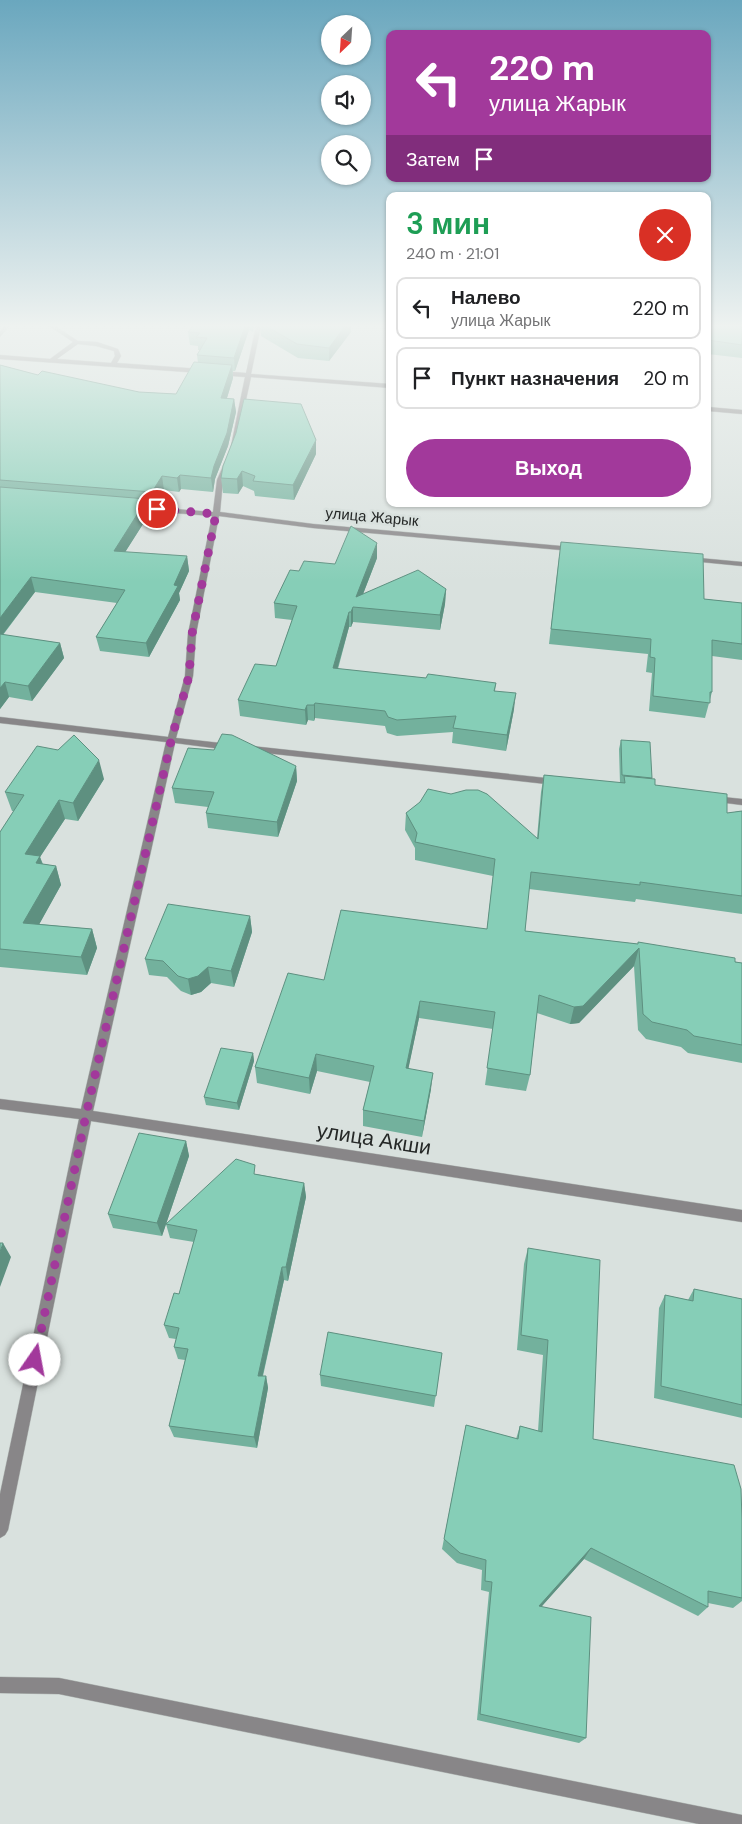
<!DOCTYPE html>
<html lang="ru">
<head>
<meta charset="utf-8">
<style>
	body { margin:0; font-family:"DM Sans",sans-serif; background:#f6f6f6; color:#202124; height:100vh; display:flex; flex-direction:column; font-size:19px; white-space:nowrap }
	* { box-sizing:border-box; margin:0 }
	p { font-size:16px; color:#757577 }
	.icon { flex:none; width:28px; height:28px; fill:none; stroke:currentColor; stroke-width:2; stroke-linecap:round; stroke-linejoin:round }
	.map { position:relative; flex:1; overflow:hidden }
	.sheet { position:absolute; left:386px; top:192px; width:325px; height:315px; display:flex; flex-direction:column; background:#fff; border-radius:10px; box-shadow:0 1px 4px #0004 }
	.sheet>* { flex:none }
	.hud { position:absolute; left:386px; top:30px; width:325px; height:152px; border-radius:10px; box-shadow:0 1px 4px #0004; background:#a2399b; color:#fff; overflow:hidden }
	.needle { width:32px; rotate:205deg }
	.controls { position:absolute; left:321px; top:15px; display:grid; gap:10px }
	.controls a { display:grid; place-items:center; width:50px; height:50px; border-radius:50%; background:#fff; box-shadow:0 1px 4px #0004; font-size:25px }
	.pin { position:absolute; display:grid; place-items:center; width:42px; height:42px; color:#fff; margin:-21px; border:2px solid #fff; border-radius:50%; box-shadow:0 1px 5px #0007 }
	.me { position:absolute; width:55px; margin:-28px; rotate:12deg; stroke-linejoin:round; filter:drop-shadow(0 0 4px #0008) }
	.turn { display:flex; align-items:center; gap:18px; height:105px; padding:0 20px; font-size:22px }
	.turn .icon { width:65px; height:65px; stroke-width:2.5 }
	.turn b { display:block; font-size:35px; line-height:42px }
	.then { display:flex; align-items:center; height:48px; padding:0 20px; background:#0003; gap:10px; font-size:19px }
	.round { display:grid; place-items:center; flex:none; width:52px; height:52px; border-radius:26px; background:#f6f6f6 }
	.overview { display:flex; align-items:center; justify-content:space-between; height:85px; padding:0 20px }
	h1 { font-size:30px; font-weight:600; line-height:38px; color:#1e9e55 }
	.cta { display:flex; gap:10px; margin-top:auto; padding:10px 20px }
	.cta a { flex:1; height:58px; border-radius:30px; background:#a2399b; color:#fff; font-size:20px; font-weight:600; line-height:58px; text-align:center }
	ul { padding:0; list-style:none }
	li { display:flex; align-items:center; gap:15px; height:62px; margin:0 10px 8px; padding:0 10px; border:2px solid #e0e0e0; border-radius:10px }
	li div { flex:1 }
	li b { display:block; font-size:19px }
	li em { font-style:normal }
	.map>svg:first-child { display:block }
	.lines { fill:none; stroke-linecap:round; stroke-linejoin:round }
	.minor-casing { stroke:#b5bcb9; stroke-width:1 }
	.minor { fill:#888688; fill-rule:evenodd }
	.wall { fill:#73b19d }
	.shaded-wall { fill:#5e9080 }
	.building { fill:#86ceb7; stroke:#5e9080 }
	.route { stroke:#a2399b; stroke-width:9; stroke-dasharray:0 16.2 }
	.labels { text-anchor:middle; stroke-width:5; stroke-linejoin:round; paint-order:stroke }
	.far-street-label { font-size:15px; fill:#252827; stroke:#d9e1de }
	.near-street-label { font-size:21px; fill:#252827; stroke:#d9e1de }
</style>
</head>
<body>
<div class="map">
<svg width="742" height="1824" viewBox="0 0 742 1824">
	<rect width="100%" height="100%" fill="#d9e1de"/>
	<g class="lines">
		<defs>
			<path id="minor" d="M4,326H9L0,337V332Z
				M49,326H55L78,341L97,342L118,349L121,356L117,363L201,369L204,371L201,373L0,359V355L50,359L73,342ZM78,344L96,346L114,351L115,356L111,363L57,359Z
				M256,326H261L251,374L390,384V388L251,377L235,450L230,451L245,377L220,375L217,373L220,371L246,373Z
				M708,407L742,410V414L708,411Z
				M225,462L230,463L223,480L220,512L313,524L572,547L576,549L572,551L313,528L219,516L196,634L193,676L176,738L229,744L233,747L229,750L175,743L93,1111L742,1210V1222L91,1121L8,1530L5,1535L0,1538V1494L79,1119L0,1109V1099L81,1109L166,742L0,723V717L168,737L185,676L188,634L212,516L136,510L133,508L136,506L213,512L217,480Z
				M688,557L742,562V566L691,561H688Z
				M251,746L555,779L559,782L555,785L248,751L247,749Z
				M713,796L742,799V805L710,801L708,799L710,797Z
				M0,1677L59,1678L742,1815V1824H699L59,1694L0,1693Z"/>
		</defs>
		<use href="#minor" class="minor-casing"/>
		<use href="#minor" class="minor"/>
	</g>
	<path class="wall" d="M193,326H254L253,332L249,330L235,371H233V378L227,398L234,399L236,412L228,446L215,479L213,492L181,489L179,492L164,490L154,506L148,505L150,513L125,552L187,556L189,571L179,593L180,600L149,657L100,651L96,637L117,603L35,592L3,635L60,643L64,658L32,701L9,697L0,709V365L38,375L139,392L176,394L198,363L197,355L200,350H198V346L190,345L188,332Z
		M260,326H351V332L329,361L298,358L261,336Z
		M708,326H742V358L708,354Z
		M316,454L294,500L255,496L254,491L243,486L238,494L223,493L221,478L223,466Z
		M559,557L704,599L742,603V660L712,656V692L705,718L649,711L652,673L646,672L648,654L549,644Z
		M377,558L363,594L446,589L445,604L440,630L353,622L351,627H349L338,669L426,678L496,683L495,691L514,709L506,751L452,743L453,732L397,736L387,733L385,726L315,718L314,721L308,720L306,725L240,716L238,700L276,666L292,620L275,618L274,603L299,571Z
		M621,740L652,779L655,785L727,813L742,811V914L636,899L635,902L529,889L525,931L638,944V942L742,963V1063L688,1053L681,1047L646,1039L638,1030L634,966L579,1023L570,1024L537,1013L530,1075L526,1091L485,1085L493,1029L419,1018L408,1069L431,1089L422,1137L363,1126V1110L370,1082L317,1071L310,1094L257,1083L255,1067L324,980L487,929L493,876L415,860V848L405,830L406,813L537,838L541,792L544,775L620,783L619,749Z
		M296,766L297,781L278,837L208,828L206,813L208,807L175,803L172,788Z
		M104,779L78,821L65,819L40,857L43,864L56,866L61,885L39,924L92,929L97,948L87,975L0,967V832L14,811H12L5,792Z
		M250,916L252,932L234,987L211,983L201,992L191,995L181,991L167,977L149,975L145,959Z
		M253,1053L254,1061L239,1110L206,1105L204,1097Z
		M186,1141L189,1156L162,1236L113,1228L108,1214Z
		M256,1174L304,1183L306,1197L288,1281L284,1280L263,1376H266L268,1388L257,1448L174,1437L169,1426L185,1360L178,1359L174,1347L176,1339L169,1338L164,1325L179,1294L194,1242L170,1238L166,1224Z
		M528,1248L593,1439L742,1520V1601L733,1608L708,1603V1607L698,1616L584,1559L541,1607L586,1738L579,1743L477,1720L489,1592L481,1590L482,1570L457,1563L442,1549L466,1425L516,1439L520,1426L538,1431L543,1355L517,1350L524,1264Z
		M694,1289L742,1299V1418L654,1398L659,1308L665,1295L688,1300Z
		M442,1353L434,1407L321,1386L320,1375Z"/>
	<path class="shaded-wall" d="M245,326H249V330L235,371L234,358Z
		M342,326H351V332L329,361V348Z
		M232,365L233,378L223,411L221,398Z
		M234,399L236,412L228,446L215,479L213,492L211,478L214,466Z
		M316,440V454L294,500L293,485Z
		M242,471L243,486L238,494L237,479Z
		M180,475L181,489L179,492L177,478Z
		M162,476L164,490L154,506L152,492Z
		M147,499L150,513L117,565L114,551Z
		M377,543V558L358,607L356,597Z
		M187,556L189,571L179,593L180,600L149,657L146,643Z
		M31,577L35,592L0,638V618Z
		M446,589L445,604L440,630V615Z
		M353,607V622L351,627V612Z
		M349,612V627L333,684V668Z
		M60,643L64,658L32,701L28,686Z
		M5,682L9,697L0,709V688Z
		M516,693L514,709L506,751L507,735Z
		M315,703V718L314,721V705Z
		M307,705L308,720L306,725L305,710Z
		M99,760L104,779L78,821L73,803Z
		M296,766L297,781L278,837L277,822Z
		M59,800L65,819L40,857L46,875L25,854Z
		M56,866L61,885L30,941L23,923Z
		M250,916L252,932L234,987L231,971Z
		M92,929L97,948L87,975L81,957Z
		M639,948L634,966L579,1023L570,1024L574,1007Z
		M208,967L211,983L201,992L191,995L188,979Z
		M420,1001L419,1018L405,1085L406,1068Z
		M253,1053L254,1061L239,1110L237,1103Z
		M316,1054L317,1071L310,1094L309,1078Z
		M433,1073L431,1089L422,1137L424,1121Z
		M186,1141L189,1156L162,1236L157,1223Z
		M304,1183L306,1197L288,1281L286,1267Z
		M3,1243L11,1257L0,1287V1252Z
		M282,1267L284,1280L260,1387L258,1376Z
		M266,1376L268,1388L257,1448L254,1437Z
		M591,1548L584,1559L534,1615L539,1606Z"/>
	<path class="building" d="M193,326H245L234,358L197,355L207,338L196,337L200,333L188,332Z
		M266,326H345L329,348L297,344Z
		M708,326H742V345L708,340Z
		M194,362L232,365L221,398L234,399L227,433L214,466L211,478L180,475L177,478L162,476L152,492L0,480V365L38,375L42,371L139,392L176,394Z
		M244,399L301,404L316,440L293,485L253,481L255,476L242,471L237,479L221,478L223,466L236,433Z
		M0,487L147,499L114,551L187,556L174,585L178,586L146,643L96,637L125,590L31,577L0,618Z
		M351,526L377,543L356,597L418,570L446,589L440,615L353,607L351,612H349L333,668L426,678L428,674L496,683L494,691L516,693L507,735L453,728L456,716L397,720L388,717L385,711L315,703L314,705H307L305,710L238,700L255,664L276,666L297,606L274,603L290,570L299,571L304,561L335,564Z
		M561,542L703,554L704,599L742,603V644L712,640V692H710V703L653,696L655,658L650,657L651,639L551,629Z
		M0,634L60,643L28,686L5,682L0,688Z
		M222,734L232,735L296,766L277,822L206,813L214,792L172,788L188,748L214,750Z
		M74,735L99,760L73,803L59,800L25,854L40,856L36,863L56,866L23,923L92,929L81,957L0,949V832L24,795L5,792L37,746L58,750Z
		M621,740L650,742L652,778L622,775Z
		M544,775L625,783L624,776L655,779V785L727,794V813L742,811V896L640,882V885L531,872L525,931L638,944V942L735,958V962L742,963V1045L694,1036L687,1030L652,1022L643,1014L639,948L583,1006L574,1007L539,995L530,1075L487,1068L495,1012L420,1001L406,1068L433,1073L424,1121L363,1110L374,1066L316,1054L309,1078L255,1067L288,973L324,980L341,910L487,929L495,859L415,842L417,833L406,813L420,802L428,789L451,794L466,790H478L487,794L538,839Z
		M168,904L250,916L231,971L208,967L198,976L188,979L178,976L163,961L145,959Z
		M221,1048L253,1053L237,1103L204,1097Z
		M139,1133L186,1141L157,1223L108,1214Z
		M236,1159L255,1165L254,1174L304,1183L286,1267H282L258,1376H266L254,1437L169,1426L188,1349L174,1347L179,1328L164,1325L174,1293L179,1294L197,1230L166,1224Z
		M0,1243H3L0,1252Z
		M528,1248L600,1260L593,1439L734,1465L741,1489L742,1520V1598L708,1591V1607L591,1548L539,1606L591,1617L586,1738L480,1714L492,1582L485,1581L486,1560L460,1553L444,1539L466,1425L518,1439L520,1426L542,1432L548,1340L521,1335Z
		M694,1289L742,1299V1405L661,1386L665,1295L693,1301Z
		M328,1332L442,1353L436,1396L320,1375Z"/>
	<linearGradient id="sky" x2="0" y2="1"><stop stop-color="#6aa7be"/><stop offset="0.56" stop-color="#eef2f0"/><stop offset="1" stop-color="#eef2f0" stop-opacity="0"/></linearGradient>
	<rect width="742" height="582" fill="url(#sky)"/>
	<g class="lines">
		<path class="route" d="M35,1360L86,1115L171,741L189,676L192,634L216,514L157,509"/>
	</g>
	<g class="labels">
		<g class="far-street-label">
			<text transform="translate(372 517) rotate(5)" y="5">улица Жарык</text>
		</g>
		<g class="near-street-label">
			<text transform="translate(374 1139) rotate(9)" y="7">улица Акши</text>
		</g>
	</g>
</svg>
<div class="controls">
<a><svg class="needle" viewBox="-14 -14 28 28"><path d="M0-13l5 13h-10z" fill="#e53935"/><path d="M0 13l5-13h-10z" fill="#757577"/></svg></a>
<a><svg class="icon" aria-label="sound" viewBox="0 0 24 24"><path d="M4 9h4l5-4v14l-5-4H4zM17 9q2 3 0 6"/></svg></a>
<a><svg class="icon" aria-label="search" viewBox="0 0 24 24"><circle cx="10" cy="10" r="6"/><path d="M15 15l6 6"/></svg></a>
</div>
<div class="pin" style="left:157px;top:509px;background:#d93025"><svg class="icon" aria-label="arrive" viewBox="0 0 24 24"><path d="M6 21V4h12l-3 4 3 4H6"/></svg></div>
<svg class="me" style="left:35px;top:1360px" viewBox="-20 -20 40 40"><circle r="19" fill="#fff"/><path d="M0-13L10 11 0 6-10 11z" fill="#a2399b"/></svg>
<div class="hud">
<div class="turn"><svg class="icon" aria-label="left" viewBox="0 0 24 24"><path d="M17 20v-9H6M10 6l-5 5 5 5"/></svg><div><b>220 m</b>улица Жарык</div></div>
<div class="then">Затем<svg class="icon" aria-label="arrive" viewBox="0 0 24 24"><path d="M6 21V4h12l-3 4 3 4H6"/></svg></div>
</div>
<section class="sheet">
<div class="overview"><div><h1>3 мин</h1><p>240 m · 21:01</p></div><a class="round" style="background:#d93025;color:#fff"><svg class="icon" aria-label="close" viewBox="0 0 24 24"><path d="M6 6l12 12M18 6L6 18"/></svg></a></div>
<ul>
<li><svg class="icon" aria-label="left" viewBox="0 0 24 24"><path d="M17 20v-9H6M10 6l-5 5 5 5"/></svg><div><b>Налево</b><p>улица Жарык</p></div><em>220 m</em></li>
<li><svg class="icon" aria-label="arrive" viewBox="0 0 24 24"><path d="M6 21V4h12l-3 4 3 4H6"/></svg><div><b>Пункт назначения</b></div><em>20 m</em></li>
</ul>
<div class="cta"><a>Выход</a></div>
</section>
</div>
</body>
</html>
